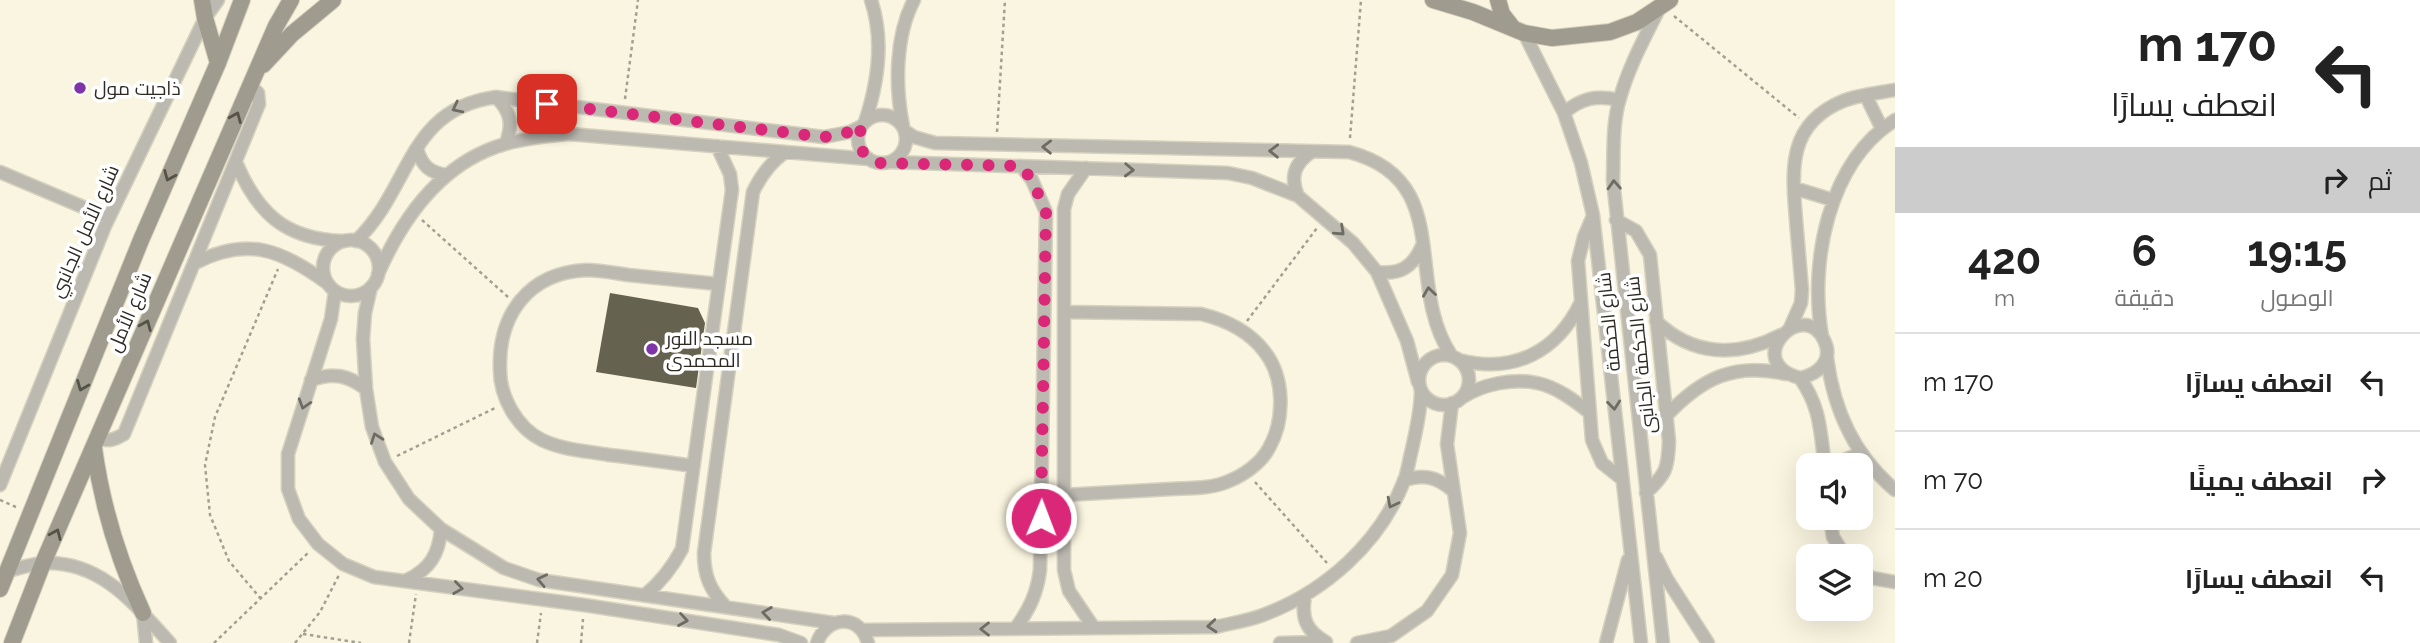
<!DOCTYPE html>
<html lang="ar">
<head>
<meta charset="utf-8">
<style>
	body { margin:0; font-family:Raleway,Cairo,sans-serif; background:#f2f2f2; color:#222; direction:rtl; height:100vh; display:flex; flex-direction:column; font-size:26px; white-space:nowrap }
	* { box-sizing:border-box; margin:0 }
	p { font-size:23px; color:#767676 }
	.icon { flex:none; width:38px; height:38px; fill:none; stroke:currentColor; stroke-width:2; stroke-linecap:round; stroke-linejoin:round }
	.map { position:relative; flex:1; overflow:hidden; direction:ltr }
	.drawer { display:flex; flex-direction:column; background:#fff; width:525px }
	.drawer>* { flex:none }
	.hud { background:#fff; color:#222; overflow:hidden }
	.buttons { position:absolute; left:1796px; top:453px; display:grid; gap:14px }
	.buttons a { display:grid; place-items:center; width:77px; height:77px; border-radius:14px; background:#fff; box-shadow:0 7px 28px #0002; font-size:35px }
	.pin { position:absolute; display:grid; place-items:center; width:60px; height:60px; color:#fff; margin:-30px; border-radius:14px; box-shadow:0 4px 10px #0006 }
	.me { position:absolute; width:77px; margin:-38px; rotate:1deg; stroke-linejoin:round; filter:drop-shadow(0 0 5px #0008) }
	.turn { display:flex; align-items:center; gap:24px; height:147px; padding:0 28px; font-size:32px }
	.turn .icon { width:91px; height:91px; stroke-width:2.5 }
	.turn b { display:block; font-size:49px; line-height:60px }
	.then { display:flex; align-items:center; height:66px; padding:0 28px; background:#0003; gap:14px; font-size:26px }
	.eta { display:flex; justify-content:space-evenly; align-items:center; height:119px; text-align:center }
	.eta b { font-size:42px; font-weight:700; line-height:49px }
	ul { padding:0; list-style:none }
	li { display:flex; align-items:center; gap:21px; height:98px; padding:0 28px; border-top:2px solid #e0e0e0 }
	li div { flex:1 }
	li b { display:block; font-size:26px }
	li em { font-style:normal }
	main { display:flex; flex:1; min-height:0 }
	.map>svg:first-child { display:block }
	.building { fill:#666250 }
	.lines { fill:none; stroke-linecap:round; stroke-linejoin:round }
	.minor-casing { stroke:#d5d1be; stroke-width:15 }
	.secondary-casing { stroke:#d5d1be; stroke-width:18 }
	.path { stroke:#a4a091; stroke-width:2.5; stroke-dasharray:3.5 3.5; stroke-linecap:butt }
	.minor { stroke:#bbb9b0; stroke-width:12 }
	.secondary { stroke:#9f9b8e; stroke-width:16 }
	.oneway { stroke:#6d6b62 }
	.oneway2 { stroke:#555248 }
	.route { stroke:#db2777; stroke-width:12; stroke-dasharray:0 21.6 }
	.poi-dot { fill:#7f35a7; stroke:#fff; stroke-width:2.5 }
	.labels { text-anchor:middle; stroke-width:7; stroke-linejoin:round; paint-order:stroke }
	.poi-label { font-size:19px; fill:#2d2b23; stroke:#fff; text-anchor:start }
	.street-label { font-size:19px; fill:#2d2b23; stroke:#fff }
</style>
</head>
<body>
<main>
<section class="drawer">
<div class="hud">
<div class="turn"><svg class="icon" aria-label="left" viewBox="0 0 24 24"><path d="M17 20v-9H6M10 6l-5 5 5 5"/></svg><div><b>170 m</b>انعطف يسارًا</div></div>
<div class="then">ثم<svg class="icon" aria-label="right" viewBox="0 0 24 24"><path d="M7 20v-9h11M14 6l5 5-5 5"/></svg></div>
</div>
<div class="eta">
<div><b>19:15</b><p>الوصول</p></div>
<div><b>6</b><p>دقيقة</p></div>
<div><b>420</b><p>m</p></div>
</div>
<ul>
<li><svg class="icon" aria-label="left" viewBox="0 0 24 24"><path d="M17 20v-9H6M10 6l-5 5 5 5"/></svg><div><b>انعطف يسارًا</b></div><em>170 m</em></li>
<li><svg class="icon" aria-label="right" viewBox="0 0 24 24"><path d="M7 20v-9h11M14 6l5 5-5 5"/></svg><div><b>انعطف يمينًا</b></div><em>70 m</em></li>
<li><svg class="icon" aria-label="left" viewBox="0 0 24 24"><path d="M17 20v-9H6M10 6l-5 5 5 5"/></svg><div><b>انعطف يسارًا</b></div><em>20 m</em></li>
</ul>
</section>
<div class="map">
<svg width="1895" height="643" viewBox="0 0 1895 643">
	<rect width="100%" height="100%" fill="#faf5e0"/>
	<path class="building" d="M610,293L698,308L705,323L696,388L596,372Z"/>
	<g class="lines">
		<defs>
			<path id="minor" d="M1660,7C1645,37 1629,66 1620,98C1612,123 1614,153 1613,180L1663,643
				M1524,33L1564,113L1581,163L1593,215L1641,643
				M1866,96L1882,129
				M496,97C511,112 513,124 506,143
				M1564,113C1581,98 1596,95 1619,100
				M858 139a24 24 0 1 1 48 0a24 24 0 1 1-48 0Z
				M865,122C878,83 884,39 871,0
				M903,126C895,87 895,36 914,0
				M905,131L914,137L935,143L1349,152C1456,180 1403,282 1451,355
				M417,149C422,166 430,173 447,175
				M236,162C257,213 285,239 342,241
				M890,162L1228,173L1252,178L1298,196L1353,243L1377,272L1407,341L1418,382
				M1086,168L1068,194L1064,209V570L1069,591L1094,628
				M0,172L109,218
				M1794,188L1833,200
				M1298,196C1290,177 1294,164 1311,152
				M1593,216L1584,237L1578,261L1592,440L1602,463L1622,479
				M1616,220L1636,231L1650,255L1669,441C1668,469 1666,474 1646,493
				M323 268a28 28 0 1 1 56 0a28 28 0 1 1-56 0Z
				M356,241C412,188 406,109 496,97L824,137L850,132L862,126
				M195,263C248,236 282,250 327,283
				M1377,272C1400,275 1413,267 1422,246
				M378,274C403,217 442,162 505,144C526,138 548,136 569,134L869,159
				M371,287L365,313L363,339L366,389L372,427L385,462L409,499L441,529L504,568L539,580L834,623
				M335,291L331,319L288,454V489L299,519L318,544L343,564L374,577L584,605L779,635L801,643
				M1656,321C1692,356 1737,358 1781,335
				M1790,328L1801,303L1802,290C1800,266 1798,243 1796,220C1792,170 1787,124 1843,101C1858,95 1878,93 1895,90
				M1822,336C1809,263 1828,162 1895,120
				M1419 380a25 25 0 1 1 50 0a25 25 0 1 1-50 0Z
				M1827,358C1834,411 1854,455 1895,490
				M1459,360C1514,374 1557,352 1581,302
				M1800,378C1819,374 1834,360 1824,340C1803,296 1740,362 1800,378C1821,408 1820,431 1825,466
				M311,380C333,372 348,375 366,389
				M1463,397C1483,384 1513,378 1537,383C1557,387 1575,401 1590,413
				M1666,416C1702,378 1734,362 1786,374
				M97,438C108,442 114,440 124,434L259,104L258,93L250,85
				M693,466C665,462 637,458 609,455C586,451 563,450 542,440C517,428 500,397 500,370C498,315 528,273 586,270C600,270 615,273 628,275C658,278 688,281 718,284
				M1830,466L1861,453
				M1404,480C1424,474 1437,477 1452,490
				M0,485L105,226L205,18L218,0
				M1064,495C1099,493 1135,491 1171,489C1189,488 1212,489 1229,481C1244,475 1261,463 1269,448C1285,420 1285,377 1264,351C1248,330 1226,320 1201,314L1064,312
				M1830,518L1833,537L1845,556
				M1656,557L1667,579L1708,643
				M1860,570L1872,578L1895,582
				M8,571C20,568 33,563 46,563C103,562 135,605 170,643
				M407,580C430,569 439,554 441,529
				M645,595C661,582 672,568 682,549L732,190L730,174L717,146
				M1305,596C1301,618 1306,631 1326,642
				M726,607C710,590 704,576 704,553L753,192C761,175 770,163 785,152
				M143,613L146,643
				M1015,629C1029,610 1037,594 1040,570L1046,212L1032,180L1021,166
				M862,630L1216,627C1231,623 1248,621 1263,615C1325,592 1380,543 1404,481C1408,471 1409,460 1412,449C1416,430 1421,411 1421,391
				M817,643C826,616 860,613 868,643
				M1280,643L1325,642
				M1357,643L1391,636L1427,611L1452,575L1460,533L1447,444L1452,403
				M1606,643L1628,560"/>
			<path id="secondary" d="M202,0L205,18L218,63
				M1433,0L1473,12L1524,33L1552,38L1610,32L1637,22L1670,0
				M1498,0L1502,14L1513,28
				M263,65L292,34L333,0
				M94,448C102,506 118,559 143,613
				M0,589L141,240L218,63L242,0
				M12,643L43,563L276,26L291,0"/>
		</defs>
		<use href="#minor" class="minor-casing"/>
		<use href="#secondary" class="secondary-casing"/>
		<path class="path" d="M1674,16L1799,118
			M625,99L638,0
			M997,132L1005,0
			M1350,138L1361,0
			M422,220L508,297
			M1247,321L1317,228
			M397,456L495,408
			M1255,482L1327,563
			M0,500L16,507
			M261,599L229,561L210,515L205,465L215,417L278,269
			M303,634L361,643
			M214,643L310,551
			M295,643L320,612L339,575
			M409,643L416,594
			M537,643L541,613
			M581,643L583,619"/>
		<use href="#minor" class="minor"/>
		<use href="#secondary" class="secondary"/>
	</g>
	<defs><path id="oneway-chevron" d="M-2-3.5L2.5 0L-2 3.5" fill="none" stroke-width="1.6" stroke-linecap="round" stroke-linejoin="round" transform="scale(1.75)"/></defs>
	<g class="oneway">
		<use href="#oneway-chevron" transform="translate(457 108) rotate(153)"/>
		<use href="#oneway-chevron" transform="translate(1047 147) rotate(-179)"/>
		<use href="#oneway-chevron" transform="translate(1274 151) rotate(-179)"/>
		<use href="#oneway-chevron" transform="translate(1129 170) rotate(2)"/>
		<use href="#oneway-chevron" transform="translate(1614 185) rotate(-93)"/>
		<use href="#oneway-chevron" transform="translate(1340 231) rotate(43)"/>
		<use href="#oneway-chevron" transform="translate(1429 292) rotate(-98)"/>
		<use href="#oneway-chevron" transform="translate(304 404) rotate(107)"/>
		<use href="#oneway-chevron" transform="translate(1614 405) rotate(84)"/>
		<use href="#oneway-chevron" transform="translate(376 438) rotate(-110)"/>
		<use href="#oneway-chevron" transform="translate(1392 503) rotate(117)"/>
		<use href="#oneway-chevron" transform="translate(542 580) rotate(-168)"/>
		<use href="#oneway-chevron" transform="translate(458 588) rotate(8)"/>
		<use href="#oneway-chevron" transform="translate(767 613) rotate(-172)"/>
		<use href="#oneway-chevron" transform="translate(683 620) rotate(9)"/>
		<use href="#oneway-chevron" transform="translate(1212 626) rotate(175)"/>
		<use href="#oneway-chevron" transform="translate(985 629) rotate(180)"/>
	</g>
	<g class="oneway2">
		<use href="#oneway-chevron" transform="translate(236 117) rotate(-67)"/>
		<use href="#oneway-chevron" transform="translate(169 176) rotate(113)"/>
		<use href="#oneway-chevron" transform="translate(146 325) rotate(-67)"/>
		<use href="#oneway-chevron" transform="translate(82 386) rotate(112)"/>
		<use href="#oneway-chevron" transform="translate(56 534) rotate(-66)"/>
	</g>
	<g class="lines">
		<path class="route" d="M547,104L824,137L850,132L862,126C855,144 861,156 879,163L1021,166L1032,180L1046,212L1041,518"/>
	</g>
	<g class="poi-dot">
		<circle cx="80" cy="88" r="7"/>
		<circle cx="652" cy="349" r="7"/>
	</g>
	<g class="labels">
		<g class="poi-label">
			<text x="94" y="95">ذاجيت مول</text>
			<text x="666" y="345">مسجد النور<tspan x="666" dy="22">المحمدى</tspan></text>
		</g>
		<g class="street-label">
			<text transform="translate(84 231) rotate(-66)" y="7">شارع الأمل الجانبي</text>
			<text transform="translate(129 312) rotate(-67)" y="7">شارع الأمل</text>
			<text transform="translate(1608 322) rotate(-96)" y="7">شارع الحكمة</text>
			<text transform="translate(1640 355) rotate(-96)" y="7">شارع الحكمة الجانبى</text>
		</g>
	</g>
</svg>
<div class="buttons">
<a><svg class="icon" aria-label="sound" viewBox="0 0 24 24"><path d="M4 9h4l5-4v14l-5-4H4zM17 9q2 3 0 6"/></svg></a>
<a><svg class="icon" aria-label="layers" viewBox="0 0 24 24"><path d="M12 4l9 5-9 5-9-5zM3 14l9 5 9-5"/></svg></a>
</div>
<div class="pin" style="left:547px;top:104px;background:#d93025"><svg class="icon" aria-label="arrive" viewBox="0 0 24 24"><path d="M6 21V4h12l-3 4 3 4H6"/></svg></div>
<svg class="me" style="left:1041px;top:518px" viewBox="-20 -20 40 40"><circle r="17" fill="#db2777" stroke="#fff" stroke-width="3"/><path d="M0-11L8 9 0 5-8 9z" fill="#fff"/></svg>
</div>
</main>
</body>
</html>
